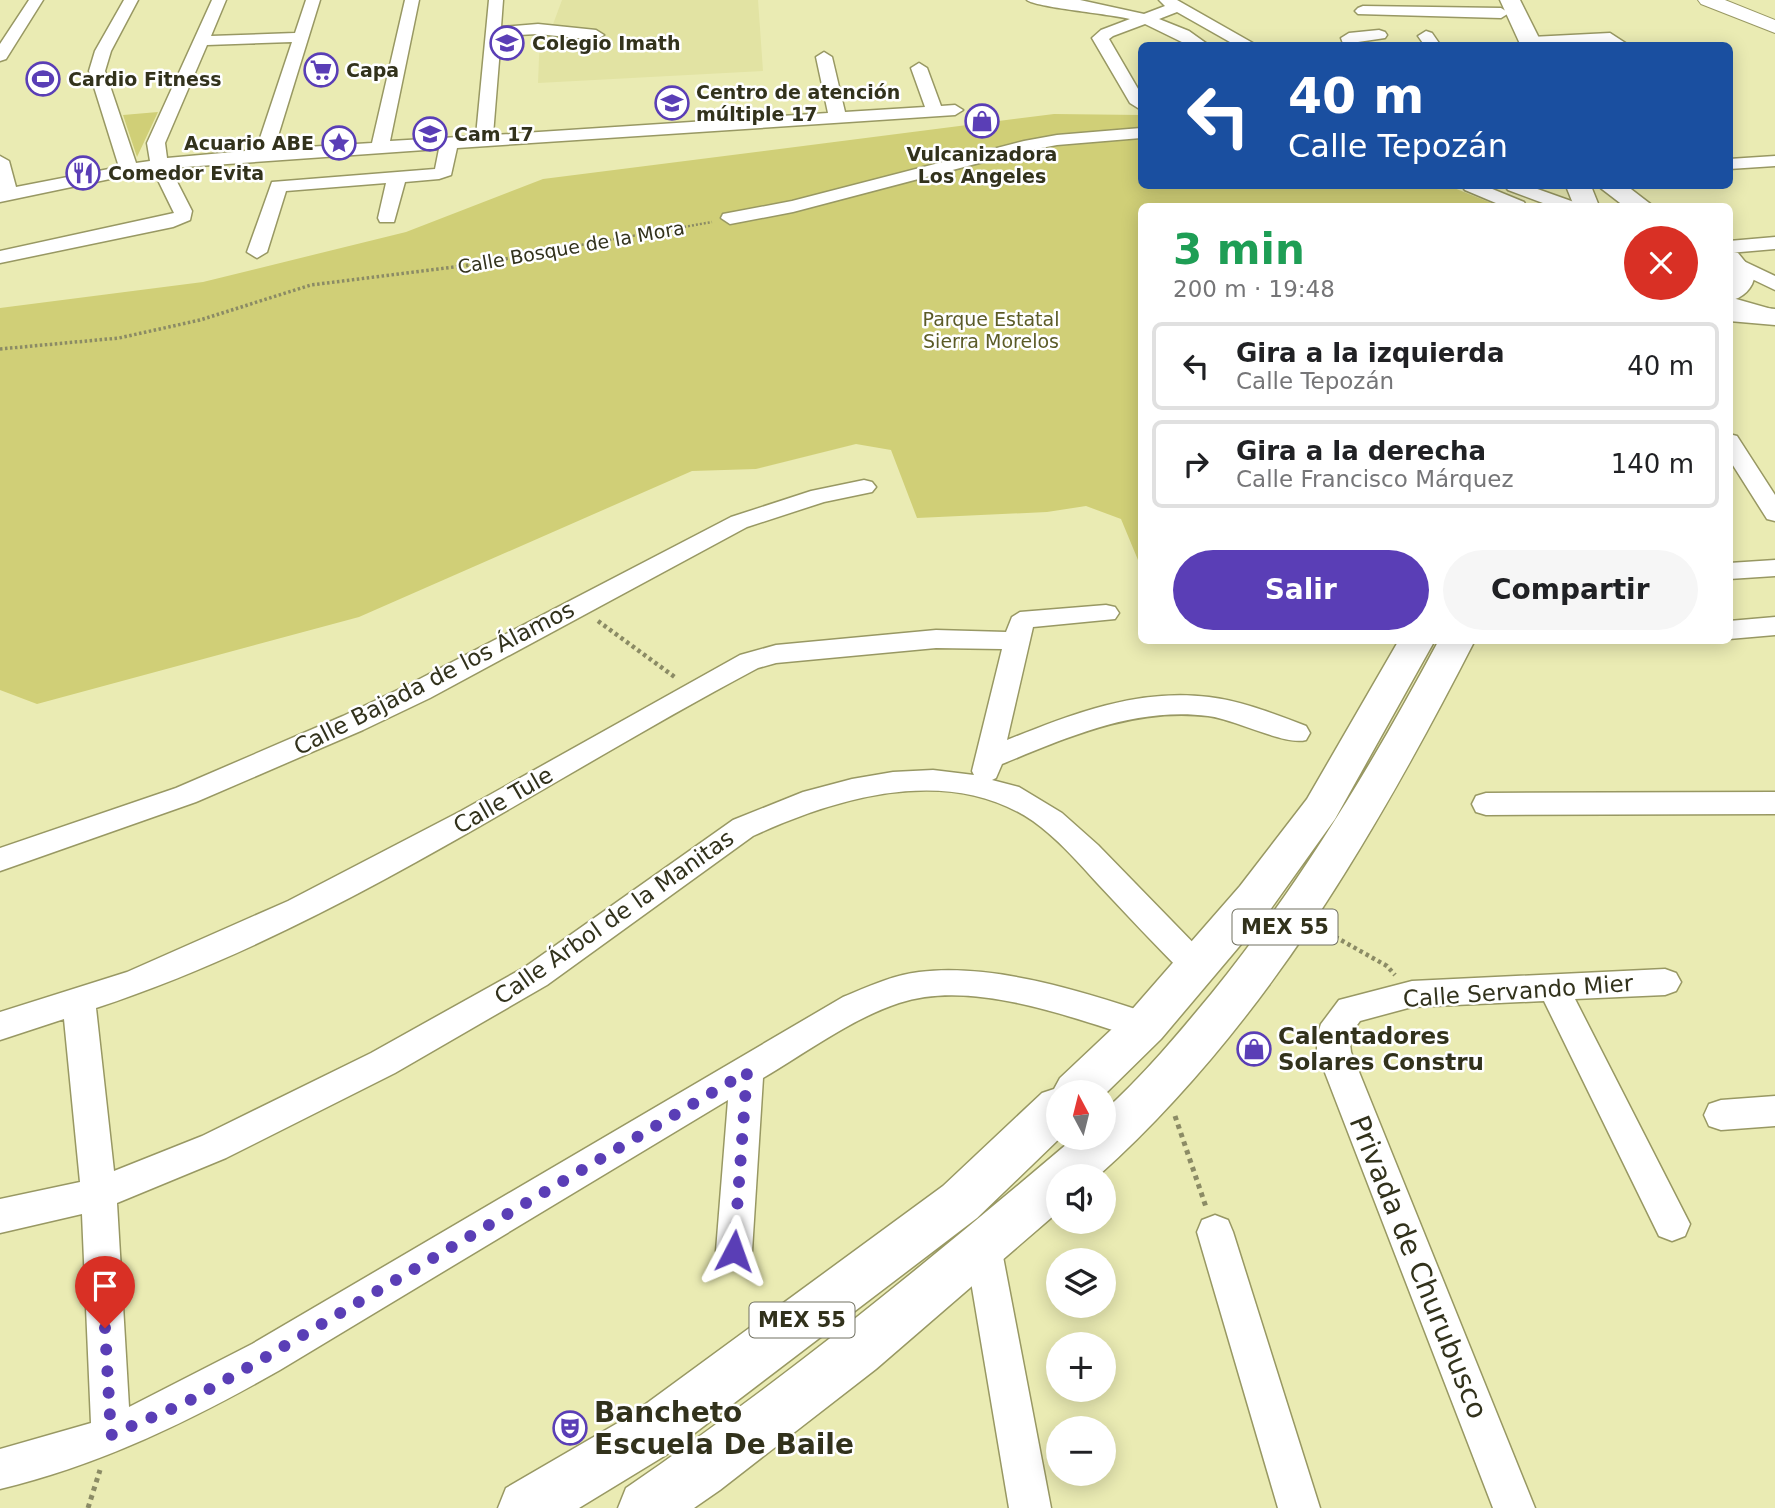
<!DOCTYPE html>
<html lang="es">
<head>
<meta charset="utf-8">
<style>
	body { margin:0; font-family:"DejaVu Sans",sans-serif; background:#f6f6f6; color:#202124; height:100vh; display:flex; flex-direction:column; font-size:26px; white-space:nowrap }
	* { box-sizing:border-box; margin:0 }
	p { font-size:23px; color:#757577 }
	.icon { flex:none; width:38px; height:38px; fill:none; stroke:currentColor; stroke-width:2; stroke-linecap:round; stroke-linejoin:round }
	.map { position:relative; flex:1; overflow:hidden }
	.panel { position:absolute; left:1138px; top:203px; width:595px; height:441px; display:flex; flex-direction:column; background:#fff; border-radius:10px; box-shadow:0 4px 18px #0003 }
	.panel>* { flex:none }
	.top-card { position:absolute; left:1138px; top:42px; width:595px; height:147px; border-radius:10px; box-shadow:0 4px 18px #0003; background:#1a4fa0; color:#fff; overflow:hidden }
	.needle { width:46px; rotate:353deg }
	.buttons { position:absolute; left:1046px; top:1080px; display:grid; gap:14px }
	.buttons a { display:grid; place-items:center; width:70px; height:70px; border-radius:50%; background:#fff; box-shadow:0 4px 18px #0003; font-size:35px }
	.pin { position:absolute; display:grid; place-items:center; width:60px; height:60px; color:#fff; margin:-72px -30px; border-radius:50% 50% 50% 0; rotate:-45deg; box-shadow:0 0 7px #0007 }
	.pin .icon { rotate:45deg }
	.me { position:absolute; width:77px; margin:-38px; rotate:4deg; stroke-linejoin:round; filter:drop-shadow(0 0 5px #0008) }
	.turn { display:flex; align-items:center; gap:24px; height:147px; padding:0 35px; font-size:32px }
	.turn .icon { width:91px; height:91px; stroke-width:2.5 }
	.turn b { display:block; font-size:49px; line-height:60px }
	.round { display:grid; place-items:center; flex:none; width:74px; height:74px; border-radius:37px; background:#f6f6f6 }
	.overview { display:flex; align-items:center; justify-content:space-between; height:119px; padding:0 35px }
	h1 { font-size:42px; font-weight:600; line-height:52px; color:#1e9e55 }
	.button { display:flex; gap:14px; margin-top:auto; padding:14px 35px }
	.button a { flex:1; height:80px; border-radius:42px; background:#5a3eb6; color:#fff; font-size:28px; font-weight:600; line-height:80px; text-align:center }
	.button a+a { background:#f6f6f6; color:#202124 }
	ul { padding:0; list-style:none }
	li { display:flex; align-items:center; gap:21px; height:88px; margin:0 14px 10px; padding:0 21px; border:4px solid #e0e0e0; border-radius:10px }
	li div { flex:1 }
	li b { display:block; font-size:26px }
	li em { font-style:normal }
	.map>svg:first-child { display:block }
	.built { fill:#e2e3a3 }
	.green { fill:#d0cf77 }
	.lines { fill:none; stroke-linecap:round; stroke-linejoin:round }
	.minor-casing { stroke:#989863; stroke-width:3 }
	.major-casing { stroke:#989863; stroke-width:2 }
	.highway-casing { stroke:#989863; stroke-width:3 }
	.path-far3 { stroke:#8b8b65; stroke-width:2.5; stroke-dasharray:2 2; stroke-linecap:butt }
	.path-far2 { stroke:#8b8b65; stroke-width:3.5; stroke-dasharray:2.5 2.5; stroke-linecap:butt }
	.path-far1 { stroke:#8b8b65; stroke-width:4.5; stroke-dasharray:3.5 3.5; stroke-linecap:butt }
	.path { stroke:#8b8b65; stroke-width:5; stroke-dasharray:4.5 4.5; stroke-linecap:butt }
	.minor { fill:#fff; fill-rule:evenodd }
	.major { fill:#fff; fill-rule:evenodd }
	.highway { fill:#fff; fill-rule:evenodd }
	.route { stroke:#5a3eb6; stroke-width:12; stroke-dasharray:0 21.6 }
	.labels { text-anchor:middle; stroke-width:5; stroke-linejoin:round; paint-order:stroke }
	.far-poi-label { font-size:19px; font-weight:bold; fill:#32321c; stroke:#fff; text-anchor:start }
	.far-street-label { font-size:19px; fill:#32321c; stroke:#fff }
	.far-park-label { font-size:19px; fill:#5b5b27; stroke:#fff }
	.shield { fill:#fff; stroke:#707060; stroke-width:2 }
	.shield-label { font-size:21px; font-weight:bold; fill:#32321c }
	.street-label { font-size:23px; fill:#32321c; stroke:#fff }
	.poi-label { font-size:23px; font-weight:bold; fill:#32321c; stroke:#fff; text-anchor:start }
	.near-street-label { font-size:28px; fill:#32321c; stroke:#fff }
	.near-poi-label { font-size:28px; font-weight:bold; fill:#32321c; stroke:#fff; text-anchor:start }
</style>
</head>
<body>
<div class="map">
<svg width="1775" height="1508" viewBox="0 0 1775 1508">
	<rect width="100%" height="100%" fill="#eaebb3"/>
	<path class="built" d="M562,0H758L763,71L538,83L540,33L552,27Z"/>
	<path class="green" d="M158,112L137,157L123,115Z
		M1054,114L1141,115V186H1449L1494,204L1492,205L1494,206H1141V558L1138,560L1121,519L1086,506L1047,512L917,518L891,450L856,444L756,469L692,471L359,617L37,704L0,690V308L203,282L406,232L543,179Z"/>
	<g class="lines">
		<defs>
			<path id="minor" d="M29,0H43L6,59L0,61V44Z
				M124,0H138L111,51L105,71L136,163L150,161L147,143L212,0H226L211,36L295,33L306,0H320L274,149L372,143L405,0H419L390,141L476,136L489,0H503L501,27L538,24L596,30L604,35L596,40L538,34L501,36L493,135L828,113L816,57L824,52L832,57L845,112L925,107L911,68L919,63L927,68L941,106L955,105L963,110L955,115L457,148L451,175L439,179L405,182L394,222H380L378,218L386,183L286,191L267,252L257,258L247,252L272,182L435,169L439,149L170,168L192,211L190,220L173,227L0,263V251L174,213L153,170L0,202V156L9,161L16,187L119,167L89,71L95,51ZM292,42L256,150L167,158L165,143L207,45Z
				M1027,0H1080L1144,14L1165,6L1159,0H1177L1258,46H1237L1177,12L1159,19L1189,31L1210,46H1190L1145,24L1113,36L1109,39L1141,94V107L1138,108L1130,103L1092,38L1101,30L1130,19C1111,14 1034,7 1027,0Z
				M1363,6L1501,8L1509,13L1501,18L1358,14L1355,11L1358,8Z
				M1379,30L1385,32L1387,35L1385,38L1358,42L1360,46H1344L1341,38L1349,33Z
				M1426,31L1432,33L1441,46H1425L1418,36Z
				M1610,33L1630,46H1611L1607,43L1526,46L1523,42L1531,37Z
				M1141,128V138L1057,145L1025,151L793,212L730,224L721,218L723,214L792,201L1024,141L1057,135Z
				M1775,156V166L1729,169V159Z
				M1462,186H1485L1524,202L1526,206H1503L1465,190Z
				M1505,186H1529L1574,202L1576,206H1551L1508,190Z
				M1775,237V249L1729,253V241Z
				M1733,256L1775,276V290L1729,268V257Z
				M1729,297L1775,310V322L1729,309Z
				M1729,434L1737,436L1775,495V521L1767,519L1729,459Z
				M864,480L872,482L876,487L872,492L824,502L747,527L430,698L363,730L196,802L0,871V848L176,788L343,716L410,684L731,517L811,491Z
				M1775,560V576L1729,579V563Z
				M1106,605L1115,607L1119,613L1115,619L1033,627L1007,740C1072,714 1137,688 1209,697C1242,701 1274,714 1306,726L1310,733L1306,740C1285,746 1235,719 1208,716C1134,707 1069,737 1002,764L996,778L992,780L1019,787L1062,813L1098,845L1208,958L1213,967L1208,976L1197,980L1186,976C1156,946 1127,915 1098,884C1078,862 1057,838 1033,821C949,764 837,797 753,836L547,985L395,1073L226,1158L117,1203L129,1407L252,1344L843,997C867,987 893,975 919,972C995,963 1085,992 1157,1016L1161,1026L1157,1036L1145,1040C1073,1019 974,978 899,1003C851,1019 807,1052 763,1078L752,1251L747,1263L734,1268L721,1263L716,1251L728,1100L280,1370C190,1421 100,1465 0,1489V1449L91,1423L82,1214L0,1233V1199L80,1182L64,1019L0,1040V1012L127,972L288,901L461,811L740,655L776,645L936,630L1006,632L1012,617L1020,612ZM936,648L1002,649L972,771L974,775L933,770L893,772L852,779L803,792L733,820L525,967L371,1053L202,1136L114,1171L96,1008C333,930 539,784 758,668L776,663Z
				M1775,617V635L1729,639V621Z
				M1775,792V814L1486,815L1476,812L1472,804L1476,796L1486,793Z
				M1665,969L1676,973L1681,982L1676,991L1665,995L1575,999L1690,1224L1685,1236L1672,1241L1659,1236L1544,1001L1412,1007L1360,1021L1349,1036L1351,1052L1535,1508H1493L1317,1052V1036L1321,1024L1339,1000L1412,981Z
				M1775,1096V1126L1721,1130L1709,1126L1704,1115L1709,1104L1721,1100Z
				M1215,1215L1228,1220L1233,1232L1320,1508H1278L1197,1232L1202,1220Z
				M983,1229L996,1234L1001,1246L1051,1508H1009L965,1246L970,1234Z"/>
			<path id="major" d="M1698,0H1725L1775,20V33L1701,4Z"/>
			<path id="highway" d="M1500,0H1520L1543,46H1521Z
				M1566,186H1591L1599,206H1574Z
				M1598,186H1627L1653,206H1624Z
				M1729,251L1738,253L1755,274C1753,289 1743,298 1729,301Z
				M1729,305L1775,309V325L1729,321Z
				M1399,640H1435L1335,819L1270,910L1161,1039L1104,1095V1092H1059L1060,1138L977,1218L666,1455L579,1508H498L506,1488L628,1417L943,1186L1042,1093L1054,1089L1060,1078L1129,1013L1240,886L1307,799Z
				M1439,640H1475C1375,835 1263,1028 1098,1176H1059V1211L876,1369L720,1490L694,1508H618L626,1488C783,1381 930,1260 1074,1138H1104V1111C1144,1075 1178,1034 1212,993C1301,883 1372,765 1439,640Z"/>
		</defs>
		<use href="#minor" class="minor-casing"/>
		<use href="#major" class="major-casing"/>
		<use href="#highway" class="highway-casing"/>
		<path class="path-far3" d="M558,249L712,222"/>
		<path class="path-far2" d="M0,349L119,338L200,320L311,285L470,265L568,248"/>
		<path class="path-far1" d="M598,621L676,678
			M1323,930L1387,966L1395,975"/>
		<path class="path" d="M1175,1116L1206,1207
			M88,1508L100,1470"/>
		<use href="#minor" class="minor"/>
		<use href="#major" class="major"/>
		<use href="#highway" class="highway"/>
	</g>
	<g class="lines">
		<path class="route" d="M105,1328L111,1435L185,1403L266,1357L747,1072L734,1251"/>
	</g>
	<defs>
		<symbol id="school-ring" viewBox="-11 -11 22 22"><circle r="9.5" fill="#fff" stroke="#5a3eb6" stroke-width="1.5"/><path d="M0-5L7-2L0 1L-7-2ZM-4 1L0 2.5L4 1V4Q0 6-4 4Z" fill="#5a3eb6"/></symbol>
		<symbol id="supermarket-ring" viewBox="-11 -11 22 22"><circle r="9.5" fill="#fff" stroke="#5a3eb6" stroke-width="1.5"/><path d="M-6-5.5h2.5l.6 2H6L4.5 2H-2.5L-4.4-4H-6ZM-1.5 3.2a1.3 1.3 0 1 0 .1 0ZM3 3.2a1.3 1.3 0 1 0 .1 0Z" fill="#5a3eb6"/></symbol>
		<symbol id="stadium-ring" viewBox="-11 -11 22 22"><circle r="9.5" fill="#fff" stroke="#5a3eb6" stroke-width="1.5"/><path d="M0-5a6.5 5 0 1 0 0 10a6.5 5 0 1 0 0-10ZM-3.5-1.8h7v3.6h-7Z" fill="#5a3eb6"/></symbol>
		<symbol id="shop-ring" viewBox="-11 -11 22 22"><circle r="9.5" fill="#fff" stroke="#5a3eb6" stroke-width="1.5"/><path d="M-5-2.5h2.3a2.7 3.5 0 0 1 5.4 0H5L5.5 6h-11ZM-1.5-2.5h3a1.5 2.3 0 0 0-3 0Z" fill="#5a3eb6"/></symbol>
		<symbol id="sight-ring" viewBox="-11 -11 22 22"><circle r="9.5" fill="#fff" stroke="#5a3eb6" stroke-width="1.5"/><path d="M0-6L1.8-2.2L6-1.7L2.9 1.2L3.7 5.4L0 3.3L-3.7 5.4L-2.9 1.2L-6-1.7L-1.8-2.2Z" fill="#5a3eb6"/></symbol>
		<symbol id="restaurant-ring" viewBox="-11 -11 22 22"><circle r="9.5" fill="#fff" stroke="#5a3eb6" stroke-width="1.5"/><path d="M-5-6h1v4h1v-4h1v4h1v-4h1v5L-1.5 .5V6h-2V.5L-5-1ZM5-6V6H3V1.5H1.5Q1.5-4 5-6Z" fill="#5a3eb6"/></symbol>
		<symbol id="theatre-ring" viewBox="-11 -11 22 22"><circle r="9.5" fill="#fff" stroke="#5a3eb6" stroke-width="1.5"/><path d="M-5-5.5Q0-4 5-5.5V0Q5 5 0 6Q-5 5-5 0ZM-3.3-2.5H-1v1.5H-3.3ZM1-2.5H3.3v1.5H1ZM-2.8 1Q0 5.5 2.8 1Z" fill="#5a3eb6"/></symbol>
	</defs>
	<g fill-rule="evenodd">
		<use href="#school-ring" x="488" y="24" width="38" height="38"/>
		<use href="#supermarket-ring" x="302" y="51" width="38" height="38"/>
		<use href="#stadium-ring" x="24" y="60" width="38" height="38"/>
		<use href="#school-ring" x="653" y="84" width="38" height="38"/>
		<use href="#shop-ring" x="963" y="102" width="38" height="38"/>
		<use href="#school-ring" x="411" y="115" width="38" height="38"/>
		<use href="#sight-ring" x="320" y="124" width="38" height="38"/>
		<use href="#restaurant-ring" x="64" y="154" width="38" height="38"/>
		<use href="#shop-ring" x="1235" y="1030" width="38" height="38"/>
		<use href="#theatre-ring" x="551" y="1409" width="38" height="38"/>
	</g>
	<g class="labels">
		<g class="far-poi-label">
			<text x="532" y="50">Colegio Imath</text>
			<text x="346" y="77">Capa</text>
			<text x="68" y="86">Cardio Fitness</text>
			<text x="696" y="99">Centro de atención<tspan x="696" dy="22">múltiple 17</tspan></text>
			<text x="454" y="141">Cam 17</text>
			<text x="314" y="150" text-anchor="end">Acuario ABE</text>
			<text x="982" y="161" text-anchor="middle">Vulcanizadora<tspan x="982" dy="22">Los Angeles</tspan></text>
			<text x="108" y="180">Comedor Evita</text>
		</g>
		<g class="far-street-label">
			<text transform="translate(571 247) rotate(-10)" y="7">Calle Bosque de la Mora</text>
		</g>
		<g class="far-park-label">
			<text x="991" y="326">Parque Estatal<tspan x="991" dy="22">Sierra Morelos</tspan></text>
		</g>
		<g class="shield">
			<rect x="1232.5" y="909.5" width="105" height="35" rx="5"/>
			<rect x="749.5" y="1302.5" width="105" height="35" rx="5"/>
		</g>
		<g class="shield-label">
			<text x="1285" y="934">MEX 55</text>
			<text x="802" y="1327">MEX 55</text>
		</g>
		<g class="street-label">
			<text transform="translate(434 678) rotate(-27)" y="8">Calle Bajada de los Álamos</text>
			<text transform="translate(503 800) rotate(-30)" y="8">Calle Tule</text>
			<text transform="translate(614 917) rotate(-35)" y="8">Calle Árbol de la Manitas</text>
			<text transform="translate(1518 991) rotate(-4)" y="8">Calle Servando Mier</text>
		</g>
		<g class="poi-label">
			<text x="1278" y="1044">Calentadores<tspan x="1278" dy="26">Solares Constru</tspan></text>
		</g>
		<g class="near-street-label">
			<text transform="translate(1419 1267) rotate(68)" y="10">Privada de Churubusco</text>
		</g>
		<g class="near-poi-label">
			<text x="594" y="1422">Bancheto<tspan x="594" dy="32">Escuela De Baile</tspan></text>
		</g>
	</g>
</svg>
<div class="buttons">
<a><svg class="needle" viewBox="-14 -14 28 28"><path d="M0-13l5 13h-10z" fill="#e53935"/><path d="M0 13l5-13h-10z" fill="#757577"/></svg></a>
<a><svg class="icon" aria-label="sound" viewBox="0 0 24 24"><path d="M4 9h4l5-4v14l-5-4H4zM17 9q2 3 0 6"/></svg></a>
<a><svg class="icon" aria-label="layers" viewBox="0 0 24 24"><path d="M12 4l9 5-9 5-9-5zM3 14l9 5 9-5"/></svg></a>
<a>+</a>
<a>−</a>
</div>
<div class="pin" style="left:105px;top:1328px;background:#d93025"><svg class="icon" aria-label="arrive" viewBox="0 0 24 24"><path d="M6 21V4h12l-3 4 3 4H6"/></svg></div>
<svg class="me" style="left:734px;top:1251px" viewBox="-20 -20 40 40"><path d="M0-17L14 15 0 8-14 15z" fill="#5a3eb6" stroke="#fff" stroke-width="4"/></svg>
<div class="top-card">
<div class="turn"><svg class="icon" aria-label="left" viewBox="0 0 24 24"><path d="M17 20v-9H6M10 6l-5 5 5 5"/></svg><div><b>40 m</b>Calle Tepozán</div></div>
</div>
<section class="panel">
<div class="overview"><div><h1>3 min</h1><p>200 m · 19:48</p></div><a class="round" style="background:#d93025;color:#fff"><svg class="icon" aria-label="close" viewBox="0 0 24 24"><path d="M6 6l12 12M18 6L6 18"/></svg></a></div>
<ul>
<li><svg class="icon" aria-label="left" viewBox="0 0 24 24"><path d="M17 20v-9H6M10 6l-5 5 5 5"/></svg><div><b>Gira a la izquierda</b><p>Calle Tepozán</p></div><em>40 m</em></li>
<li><svg class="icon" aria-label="right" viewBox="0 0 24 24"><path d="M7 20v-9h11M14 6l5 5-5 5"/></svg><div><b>Gira a la derecha</b><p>Calle Francisco Márquez</p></div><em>140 m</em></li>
</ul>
<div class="button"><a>Salir</a><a>Compartir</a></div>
</section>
</div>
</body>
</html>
